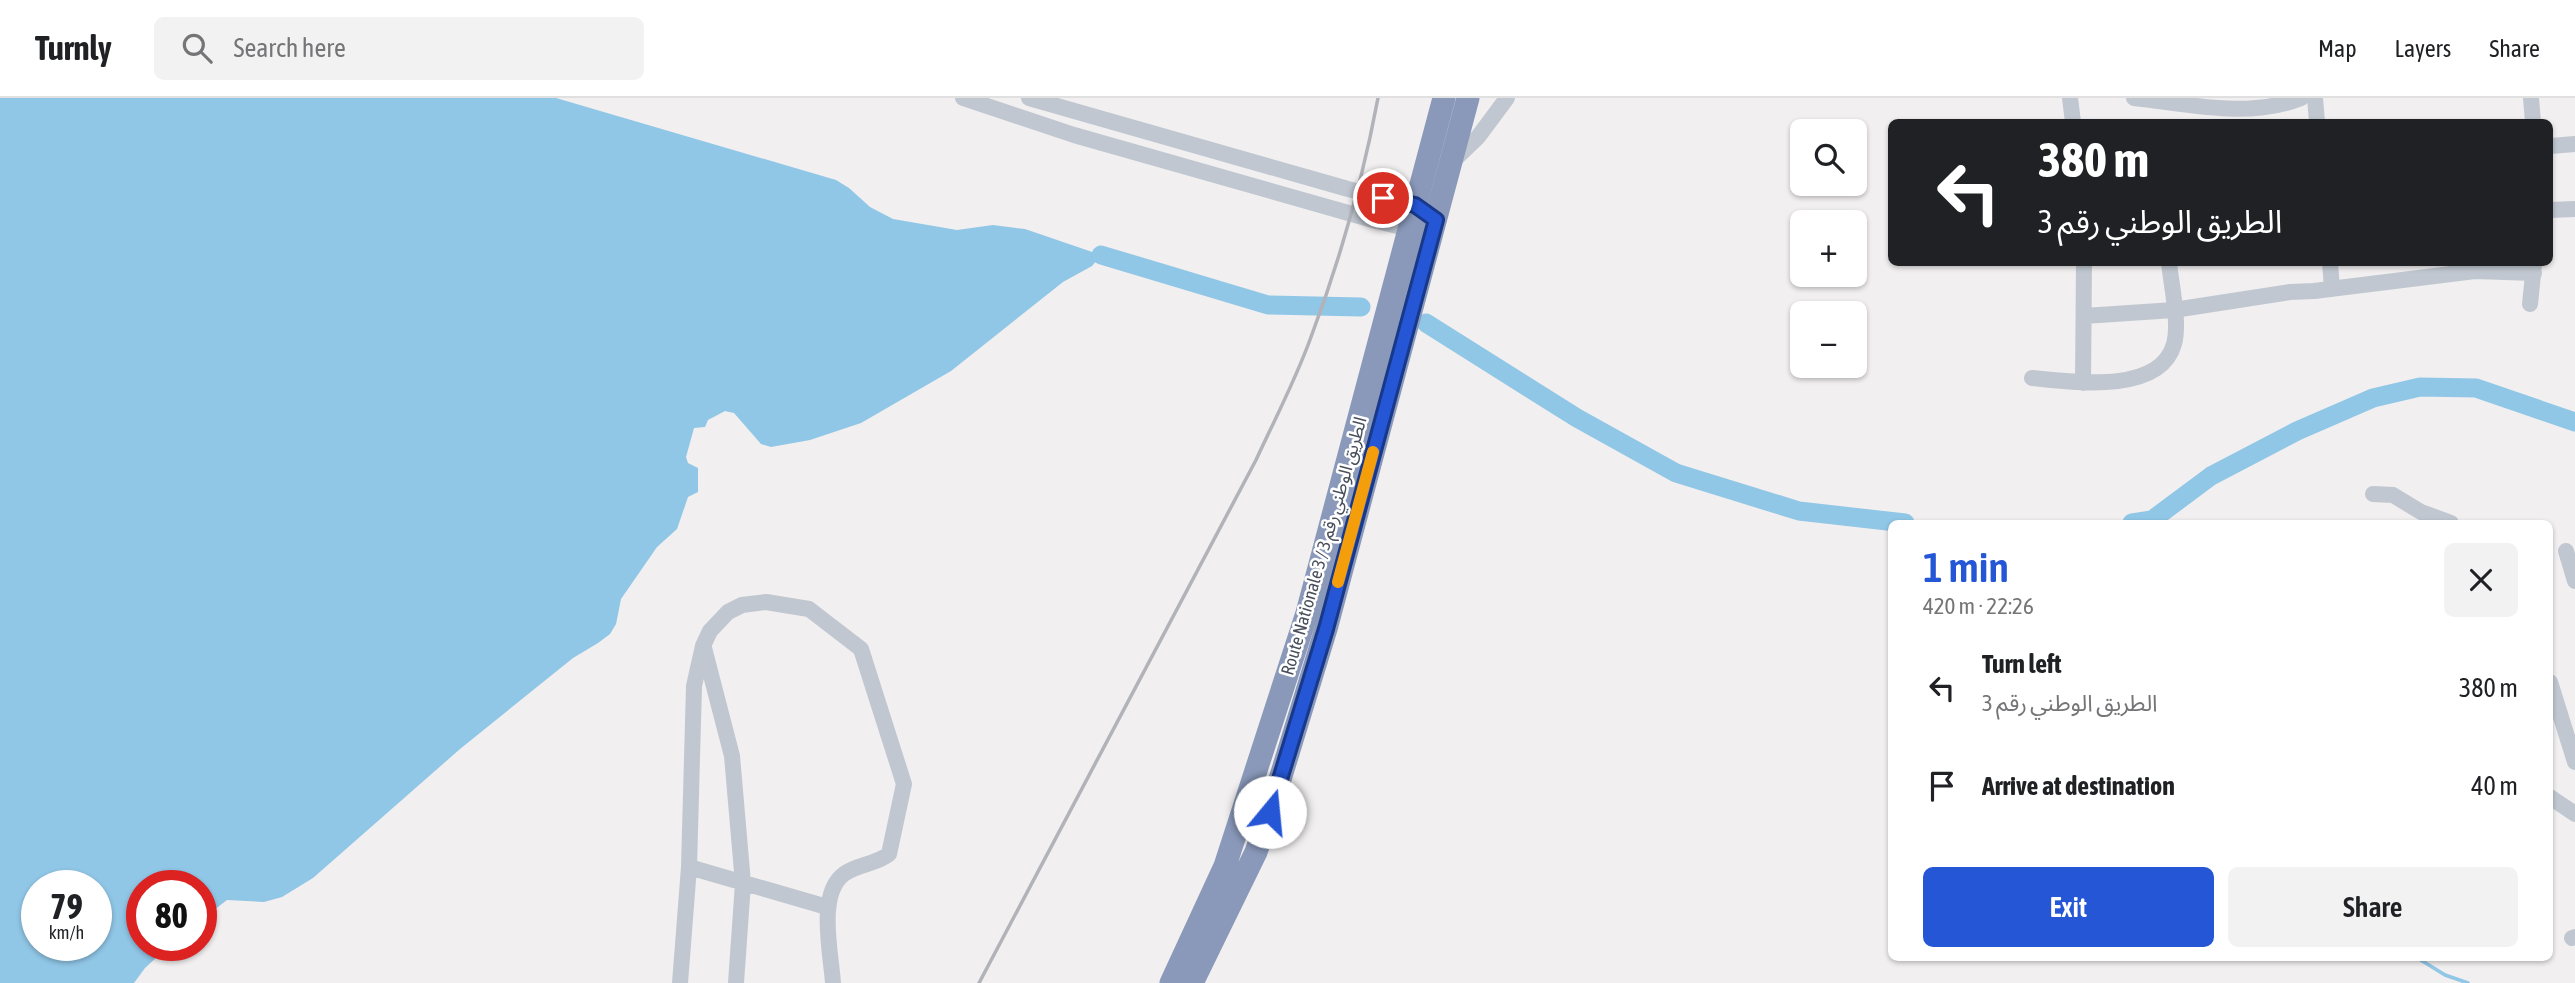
<!DOCTYPE html>
<html lang="en">
<head>
<meta charset="utf-8">
<style>
	body { margin:0; font-family:"Asap Condensed","Noto Sans Arabic",sans-serif; background:#f2f2f2; color:#202124; height:100vh; display:flex; flex-direction:column; font-size:26px; white-space:nowrap }
	* { box-sizing:border-box; margin:0 }
	p { font-size:23px; color:#757577 }
	.icon { flex:none; width:38px; height:38px; fill:none; stroke:currentColor; stroke-width:2; stroke-linecap:round; stroke-linejoin:round }
	.map { position:relative; flex:1; overflow:hidden }
	.panel { position:absolute; left:1888px; top:422px; width:665px; height:441px; display:flex; flex-direction:column; background:#fff; border-radius:10px; box-shadow:0 2px 5px #0004 }
	.panel>* { flex:none }
	.banner { position:absolute; left:1888px; top:21px; width:665px; height:147px; border-radius:10px; box-shadow:0 2px 5px #0004; background:#202124; color:#fff; overflow:hidden }
	.buttons { position:absolute; left:1790px; top:21px; display:grid; gap:14px }
	.buttons a { display:grid; place-items:center; width:77px; height:77px; border-radius:10px; background:#fff; box-shadow:0 2px 5px #0004; font-size:35px }
	.speed { position:absolute; left:21px; top:772px; display:flex; gap:14px; font-size:35px; font-weight:700; text-align:center }
	.speed>* { display:grid; place-content:center; width:91px; height:91px; border-radius:50%; background:#fff; box-shadow:0 2px 5px #0004; line-height:1 }
	.speed small { font-size:18px; font-weight:400 }
	.speed .limit { border:10px solid #d22; background:#fff; color:#111 }
	.pin { position:absolute; display:grid; place-items:center; width:60px; height:60px; color:#fff; margin:-30px; border:4px solid #fff; border-radius:50%; box-shadow:0 2px 7px #0007 }
	.me { position:absolute; width:77px; margin:-38px; rotate:17deg; stroke-linejoin:round; filter:drop-shadow(0 0 5px #0008) }
	.turn { display:flex; align-items:center; gap:24px; height:147px; padding:0 35px; font-size:32px }
	.turn .icon { width:91px; height:91px; stroke-width:2.5 }
	.turn b { display:block; font-size:49px; line-height:60px }
	.round { display:grid; place-items:center; flex:none; width:74px; height:74px; border-radius:10px; background:#f2f2f2 }
	.head { display:flex; align-items:center; justify-content:space-between; height:119px; padding:0 35px }
	h1 { font-size:42px; font-weight:600; line-height:52px; color:#2556d5 }
	.cta { display:flex; gap:14px; margin-top:auto; padding:14px 35px }
	.cta a { flex:1; height:80px; border-radius:10px; background:#2556d5; color:#fff; font-size:28px; font-weight:600; line-height:80px; text-align:center }
	.cta a+a { background:#f2f2f2; color:#202124 }
	ul { padding:0; list-style:none }
	li { display:flex; align-items:center; gap:21px; height:98px; padding:0 35px }
	li div { flex:1 }
	li b { display:block; font-size:26px }
	li em { font-style:normal }
	header { display:flex; align-items:center; gap:42px; box-sizing:border-box; height:98px; padding:0 35px; background:#fff; border-bottom:2px solid #e0e0e0 }
	header strong { font-size:33px }
	nav { display:flex; gap:38px; margin-inline-start:auto; font-size:24px }
	.search { width:490px; height:63px; background:#f2f2f2; display:flex; align-items:center; gap:18px; box-sizing:border-box; padding:0 24px; border-radius:10px; color:#757577; font-size:26px }
	.map>svg:first-child { display:block }
	.water { fill:#90c6e6; fill-rule:evenodd }
	.lines { fill:none; stroke-linecap:round; stroke-linejoin:round }
	.stream { stroke:#90c6e6; stroke-width:3.5 }
	.river { stroke:#90c6e6; stroke-width:19 }
	.minor { stroke:#c0c7d0; stroke-width:16 }
	.highway { stroke:#8a99ba; stroke-width:23 }
	.rail { stroke:#b1b3b9; stroke-width:3.5 }
	.route-casing { stroke:#18388a; stroke-width:18 }
	.route { stroke:#2556d5; stroke-width:12 }
	.slow { stroke:#f59e0b; stroke-width:12 }
	.labels { text-anchor:middle; stroke-width:5; stroke-linejoin:round; paint-order:stroke }
	.street-label { font-size:18px; fill:#484f5b; stroke:#fff }
</style>
</head>
<body>
<header>
<strong>Turnly</strong>
<div class="search"><svg class="icon" aria-label="search" viewBox="0 0 24 24"><circle cx="10" cy="10" r="6"/><path d="M15 15l6 6"/></svg>Search here</div>
<nav><a>Map</a><a>Layers</a><a>Share</a></nav>
</header>
<div class="map">
<svg width="2575" height="885" viewBox="0 0 2575 885">
	<rect width="100%" height="100%" fill="#f1efef"/>
	<path class="water" d="M0,0H556L836,82L849,90L870,109L893,121L957,132L993,127L1025,131L1101,157L1092,168L1063,184L951,273L861,325L810,342L771,349L761,346L734,315L725,313L708,322L705,329L694,330L686,359L688,365L698,370V394L688,399L677,431L657,449L621,501L616,526L610,536L598,545L573,560L460,651L313,780L282,799L264,804L227,802L201,822V788H142V847H170L145,870L134,885H0ZM37,788H96V847H37Z"/>
	<g class="lines">
		<path class="stream" d="M2416,859L2445,877L2468,885"/>
		<path class="river" d="M1101,157L1268,207L1361,209
			M1426,225L1577,320L1676,375L1799,413L1905,425
			M2132,425L2152,422L2211,378L2297,333L2373,300L2420,289L2476,290L2575,324"/>
		<path class="minor" d="M963,0L1074,37L1373,122L1409,131L1436,123
			M1029,0L1348,91L1415,107L1422,113
			M2070,0L2073,24
			M2134,0C2189,6 2248,21 2301,0
			M2315,0L2317,24
			M2531,0L2533,24
			M2550,48L2575,46
			M1452,64L1478,39L1507,0
			M2550,112L2575,111
			M2330,164L2332,191
			M2530,206L2534,167
			M2084,218L2174,212L2290,194L2314,193L2475,173L2534,175
			M2032,280C2071,284 2160,297 2174,246C2180,224 2171,187 2169,164
			M2083,285L2084,164
			M2373,396L2393,397L2421,414L2451,425
			M2566,453L2575,483
			M704,550L732,658L743,785L736,885
			M2550,584L2575,664
			M2550,699L2575,716
			M689,769L827,809
			M2572,840L2575,839
			M680,885L689,769L694,588L703,548L710,533L728,514L742,507L766,504L809,511L861,551L904,686L889,756C875,767 857,766 844,776C817,796 831,855 833,885"/>
		<path class="highway" d="M1171,885L1225,768L1307,515L1444,0
			M1192,885L1256,754L1270,714L1326,531L1468,0"/>
		<path class="rail" d="M979,885L1256,362C1275,321 1296,281 1311,239C1340,162 1363,80 1378,0"/>
	</g>
	<g class="lines">
		<defs>
			<path id="route" d="M1270,714L1326,531L1436,122L1415,107L1383,100"/>
		</defs>
		<use href="#route" class="route-casing"/>
		<use href="#route" class="route"/>
		<path class="slow" d="M1338,484L1373,354"/>
	</g>
	<g class="labels">
		<g class="street-label">
			<text transform="translate(1324 448) rotate(-74)" y="6">Route Nationale 3 / الطريق الوطني رقم 3</text>
		</g>
	</g>
</svg>
<div class="buttons">
<a><svg class="icon" aria-label="search" viewBox="0 0 24 24"><circle cx="10" cy="10" r="6"/><path d="M15 15l6 6"/></svg></a>
<a>+</a>
<a>−</a>
</div>
<div class="speed"><div>79<small>km/h</small></div><div class="limit">80</div></div>
<div class="pin" style="left:1383px;top:100px;background:#d93025"><svg class="icon" aria-label="arrive" viewBox="0 0 24 24"><path d="M6 21V4h12l-3 4 3 4H6"/></svg></div>
<svg class="me" style="left:1270px;top:714px" viewBox="-20 -20 40 40"><circle r="19" fill="#fff"/><path d="M0-13L10 11 0 6-10 11z" fill="#2556d5"/></svg>
<div class="banner">
<div class="turn"><svg class="icon" aria-label="left" viewBox="0 0 24 24"><path d="M17 20v-9H6M10 6l-5 5 5 5"/></svg><div><b>380 m</b>الطريق الوطني رقم 3</div></div>
</div>
<section class="panel">
<div class="head"><div><h1>1 min</h1><p>420 m · 22:26</p></div><a class="round"><svg class="icon" aria-label="close" viewBox="0 0 24 24"><path d="M6 6l12 12M18 6L6 18"/></svg></a></div>
<ul>
<li><svg class="icon" aria-label="left" viewBox="0 0 24 24"><path d="M17 20v-9H6M10 6l-5 5 5 5"/></svg><div><b>Turn left</b><p>الطريق الوطني رقم 3</p></div><em>380 m</em></li>
<li><svg class="icon" aria-label="arrive" viewBox="0 0 24 24"><path d="M6 21V4h12l-3 4 3 4H6"/></svg><div><b>Arrive at destination</b></div><em>40 m</em></li>
</ul>
<div class="cta"><a>Exit</a><a>Share</a></div>
</section>
</div>
</body>
</html>
